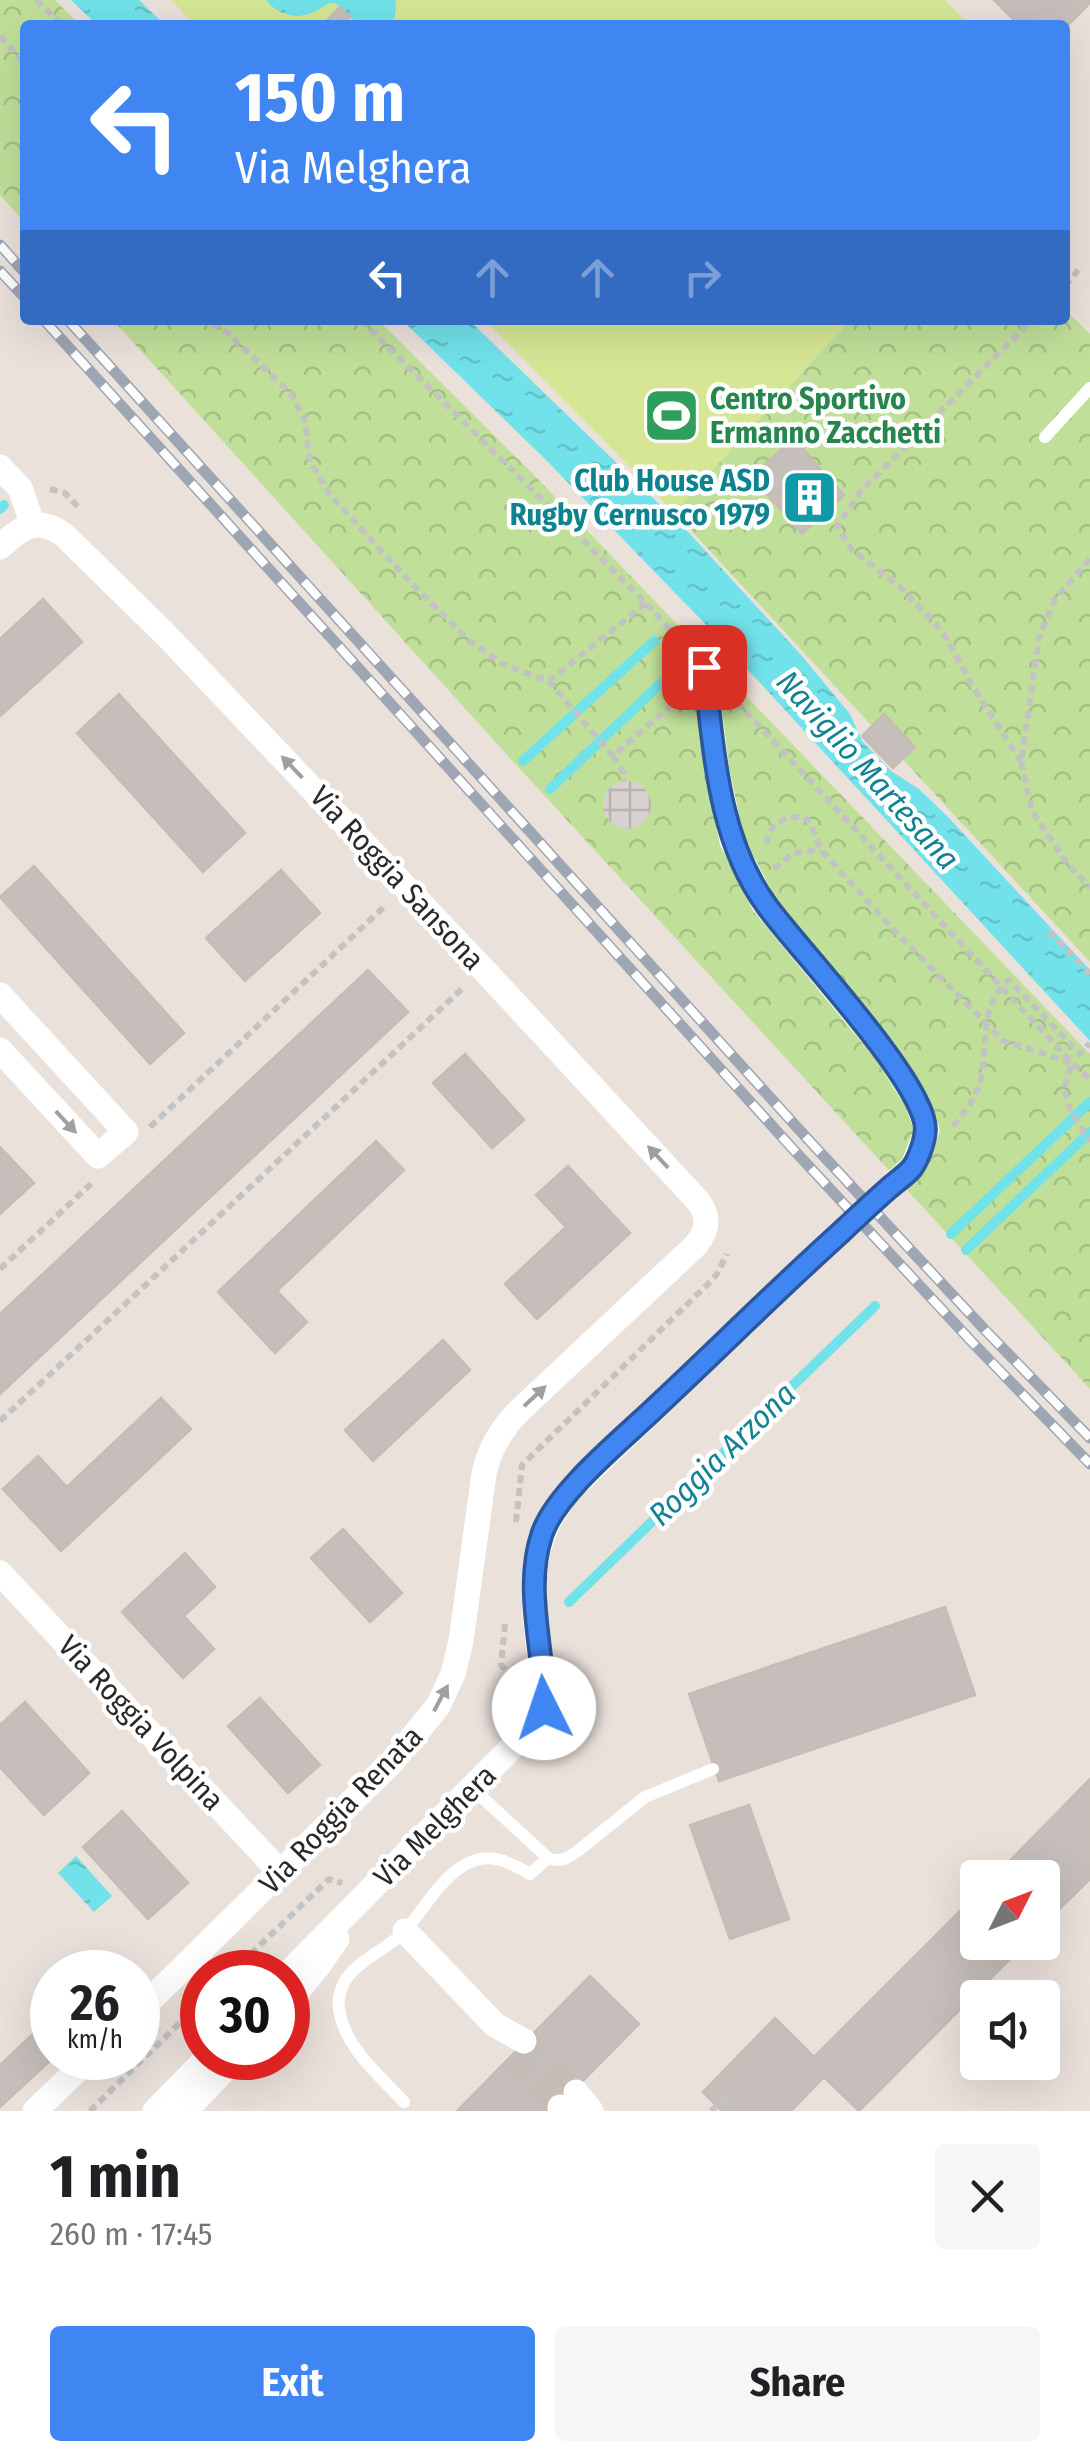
<!DOCTYPE html>
<html lang="en">
<head>
<meta charset="utf-8">
<style>
	body { margin:0; font-family:"Fira Sans Condensed",sans-serif; background:#f6f6f6; color:#202124; height:100vh; display:flex; flex-direction:column; font-size:38px; white-space:nowrap }
	* { box-sizing:border-box; margin:0 }
	p { font-size:32px; color:#757577 }
	.icon { flex:none; width:55px; height:55px; fill:none; stroke:currentColor; stroke-width:2; stroke-linecap:round; stroke-linejoin:round }
	.map { position:relative; height:2111px; overflow:hidden }
	.details { display:flex; flex-direction:column; background:#fff; flex:1 }
	.details>* { flex:none }
	.top-card { position:absolute; left:20px; top:20px; width:1050px; height:305px; border-radius:10px; box-shadow:0 10px 40px #0002; background:#4086f3; color:#fff; overflow:hidden }
	.needle { width:65px; rotate:48deg }
	.controls { position:absolute; left:960px; top:1860px; display:grid; gap:20px }
	.controls a { display:grid; place-items:center; width:100px; height:100px; border-radius:10px; background:#fff; box-shadow:0 10px 40px #0002; font-size:50px }
	.speed { position:absolute; left:30px; top:1950px; display:flex; gap:20px; font-size:50px; font-weight:700; text-align:center }
	.speed>* { display:grid; place-content:center; width:130px; height:130px; border-radius:50%; background:#fff; box-shadow:0 10px 40px #0002; line-height:1 }
	.speed small { font-size:25px; font-weight:400 }
	.speed .limit { border:15px solid #d22; background:#fff; color:#111 }
	.pin { position:absolute; display:grid; place-items:center; width:85px; height:85px; color:#fff; margin:-42px; border-radius:20px; box-shadow:0 5px 15px #0006 }
	.me { position:absolute; width:110px; margin:-55px; rotate:356deg; stroke-linejoin:round; filter:drop-shadow(0 0 8px #0008) }
	.turn { display:flex; align-items:center; gap:35px; height:210px; padding:0 50px; font-size:45px }
	.turn .icon { width:130px; height:130px; stroke-width:2.5 }
	.turn b { display:block; font-size:70px; line-height:85px }
	.lanes { display:flex; align-items:center; height:95px; padding:0 50px; background:#0003; justify-content:center; gap:50px; direction:ltr }
	.lanes .off { opacity:.35 }
	.round { display:grid; place-items:center; flex:none; width:105px; height:105px; border-radius:10px; background:#f6f6f6 }
	.summary { display:flex; align-items:center; justify-content:space-between; height:170px; padding:0 50px }
	h1 { font-size:60px; font-weight:700; line-height:75px }
	.primary-button { display:flex; gap:20px; margin-top:auto; padding:20px 50px }
	.primary-button a { flex:1; height:115px; border-radius:10px; background:#4086f3; color:#fff; font-size:40px; font-weight:700; line-height:115px; text-align:center }
	.primary-button a+a { background:#f6f6f6; color:#202124 }
	.map>svg:first-child { display:block }
	.park { fill:url(#park-crowns) }
	.pitch { fill:#d5e795 }
	.plaza { fill:url(#plaza-grid) }
	.water { fill:url(#water-ripples) }
	.lines { fill:none; stroke-linecap:round; stroke-linejoin:round }
	.stream { stroke:#71e2e9; stroke-width:10 }
	.building { fill:#c6bebb; stroke:#c6bcb5; stroke-width:2.5 }
	.street-tunnel { stroke:#c4bcb7; stroke-width:25; stroke-dasharray:25 12; stroke-linecap:butt }
	.path { stroke:#c3c3c3; stroke-width:6; stroke-dasharray:8 5; stroke-linecap:butt }
	.lane { stroke:#fff; stroke-width:12 }
	.street { stroke:#fff; stroke-width:25 }
	.rail-casing { stroke:#9ea5b3; stroke-width:11 }
	.rail { stroke:#fff; stroke-width:8; stroke-dasharray:22; stroke-linecap:butt }
	.oneway { fill:#9f9f9f }
	.route-casing { stroke:#2a579e; stroke-width:25 }
	.route { stroke:#4086f3; stroke-width:18 }
	.labels { text-anchor:middle; stroke-width:9; stroke-linejoin:round; paint-order:stroke }
	.leisure-label { font-size:30px; font-weight:bold; fill:#27864d; stroke:#fff; text-anchor:start }
	.culture-label { font-size:30px; font-weight:bold; fill:#0d838f; stroke:#fff; text-anchor:end }
	.street-label { font-size:30px; fill:#292929; stroke:#fff }
	.water-label { font-size:32px; font-style:italic; fill:#128294; stroke:#fff }
</style>
</head>
<body>
<div class="map">
<svg width="1090" height="2111" viewBox="0 0 1090 2111">
	<defs>
		<pattern id="park-crowns" width="20" height="18" patternUnits="userSpaceOnUse" patternTransform="scale(2.5)"><rect width="20" height="18" fill="#c0e099"/><path d="M2 6a3 3 0 1 1 6 0M12 15a3 3 0 1 1 6 0" fill="none" stroke="#a5c084"/></pattern>
		<pattern id="plaza-grid" width="8" height="8" patternUnits="userSpaceOnUse" patternTransform="scale(2.5)"><rect width="8" height="8" fill="#d7d2ce"/><path d="M0 4h8M4 0v8" fill="none" stroke="#b9b4b1"/></pattern>
		<pattern id="water-ripples" width="26" height="14" patternUnits="userSpaceOnUse" patternTransform="scale(2.5)"><rect width="26" height="14" fill="#71e2e9"/><path d="M2 4q2-2 4 0t4 0M15 11q2-2 4 0t4 0" fill="none" stroke="#62c2c8"/></pattern>
	</defs>
	<rect width="100%" height="100%" fill="#ebe1db"/>
	<path class="park" d="M0,0H55L80,25H25V223L0,195Z
		M1065,309L1090,334V962L674,512L850,320H1065Z
		M113,320H378L529,470L1090,1054V1389L509,757Z"/>
	<path class="pitch" d="M171,0H945L970,25H195Z
		M485,320H850L674,512Z"/>
	<path class="plaza" d="M603 805a24 24 0 1 1 48 0a24 24 0 1 1-48 0Z"/>
	<path class="water" d="M71,0H139L165,25H97Z
		M266,0H396L395,17L389,25H358C352,19 342,4 332,3C328,3 321,8 318,10C299,21 279,16 266,0Z
		M402,320H469L690,534L801,655L850,714L862,741L891,771L919,789L949,818L1090,970V1041L714,633L547,461Z
		M76,1856L112,1896L94,1912L58,1873Z"/>
	<g class="lines">
		<path class="stream" d="M0,509L4,505
			M523,761L654,641
			M550,789L679,666
			M951,1234L1090,1102
			M966,1250L1090,1132
			M569,1602L875,1306"/>
	</g>
	<path class="building" d="M994,0H1090V3L1065,28V25H1019Z
		M340,7L350,17L343,25H323Z
		M794,438L815,463L773,501L752,476Z
		M815,463L844,495L802,534L773,501Z
		M43,599L82,642L0,716V639Z
		M119,694L245,833L203,872L77,733Z
		M884,714L915,747L893,768L862,736Z
		M34,866L184,1033L150,1064L0,897Z
		M281,870L320,913L245,981L206,938Z
		M368,970L408,1012L0,1394V1314Z
		M465,1054L524,1120L492,1148L433,1083Z
		M376,1141L404,1170L277,1291L307,1322L275,1353L218,1292Z
		M0,1147L34,1183L0,1214Z
		M568,1166L630,1233L537,1319L505,1284L566,1227L536,1195Z
		M443,1340L470,1370L373,1461L345,1430Z
		M161,1398L191,1429L61,1551L3,1489L38,1456L67,1487Z
		M343,1529L402,1593L370,1622L311,1558Z
		M185,1553L215,1587L184,1616L214,1649L183,1678L122,1612Z
		M945,1607L975,1695L719,1781L689,1694Z
		M260,1698L320,1765L288,1793L228,1726Z
		M25,1702L89,1773L44,1815L0,1767V1725Z
		M1090,1779V1879L1042,1926V1878H993Z
		M749,1805L789,1919L730,1939L690,1825Z
		M122,1811L188,1883L148,1919L83,1847Z
		M978,1893V1942H1027L859,2111L824,2077L791,2111H722L703,2092L775,2018L814,2057Z
		M590,1976L639,2024L553,2111H457Z
		M52,2016L53,2058L0,2107V2065Z"/>
	<g class="lines">
		<path class="street-tunnel" d="M524,2041L576,2092
			M509,2057L560,2107"/>
		<path class="path" d="M36,0L63,25
			M0,36L25,64
			M1065,286L1079,269
			M200,320L206,321L228,333L291,394L304,418L310,461L330,495L412,584L470,641L504,665L549,681L646,603
			M361,320L646,603L688,649
			M50,489L65,493L80,509
			M1090,559L1055,599L1039,637L1021,762L1032,811L1067,863L1090,888
			M549,681L613,756L683,695
			M737,702L1072,1063L1090,1079
			M613,756L623,772L624,782
			M1021,762L973,687L943,632L901,588L852,550L837,527L861,491L1032,320
			M767,844C768,823 785,816 804,817C813,825 816,839 821,850L893,929L1002,1040L1072,1063L1064,1089L1070,1109L1090,1142
			M774,869L793,853L821,850
			M1049,931L1090,974
			M953,1126C965,1112 977,1097 981,1078C989,1043 977,1008 1009,980L1080,1054L1090,1043
			M150,1127L385,906
			M0,1269L94,1181
			M0,1421L464,987
			M516,1522L522,1465L707,1285L717,1274L727,1254
			M505,1624L501,1665L512,1676
			M232,1972L329,1879L342,1883
			M90,2111L202,2001
			M711,2111L724,2099"/>
		<path class="lane" d="M1045,437L1090,388
			M472,1788L548,1858C561,1863 568,1858 579,1850L645,1797L713,1769
			M404,2102C380,2076 344,2047 339,2009C337,1998 342,1983 350,1974C365,1957 388,1948 404,1932C425,1909 442,1873 473,1861C494,1853 512,1864 530,1874L548,1858"/>
		<path class="street" d="M0,467L20,488L33,525
			M0,547C21,528 36,515 64,535L166,635L483,969L698,1201C710,1217 708,1230 696,1245L520,1410C502,1428 489,1449 484,1474L461,1641L453,1674L438,1706L393,1761L138,2012
			M0,995L126,1132L98,1156L0,1050
			M0,1573L281,1873
			M405,1931L495,2025L524,2041
			M288,1973L536,1723C548,1700 543,1687 540,1663C533,1594 523,1542 573,1487L820,1251L913,1166L927,1130L917,1101L885,1051L764,904L732,841L717,771L704,667
			M288,2003L319,1965L337,1939
			M576,2092L591,2111
			M560,2107L566,2111
			M35,2111L90,2058
			M155,2111L207,2058
			M185,2111L236,2058"/>
		<defs>
			<path id="rail" d="M0,245L25,273
				M0,271L25,298
				M44,320L792,1148L972,1342L1090,1464
				M68,320L804,1135L985,1330L1090,1438"/>
		</defs>
		<use href="#rail" class="rail-casing"/>
		<use href="#rail" class="rail"/>
	</g>
	<defs><path id="oneway-solid" d="M-6-.8H1V-3.2L6.5 0L1 3.2V.8H-6Z" transform="scale(2.5)"/></defs>
	<g class="oneway">
		<use href="#oneway-solid" transform="translate(292 767) rotate(-134)"/>
		<use href="#oneway-solid" transform="translate(66 1122) rotate(47)"/>
		<use href="#oneway-solid" transform="translate(658 1157) rotate(-133)"/>
		<use href="#oneway-solid" transform="translate(535 1396) rotate(-43)"/>
		<use href="#oneway-solid" transform="translate(441 1698) rotate(-62)"/>
	</g>
	<g class="lines">
		<defs>
			<path id="route" d="M544,1708C545,1651 523,1590 542,1534C556,1492 624,1438 657,1406C718,1349 777,1290 839,1234C855,1219 872,1203 889,1188C896,1182 906,1175 912,1168C918,1160 924,1143 925,1133C933,1090 796,947 767,906C717,838 714,748 704,667"/>
		</defs>
		<use href="#route" class="route-casing"/>
		<use href="#route" class="route"/>
	</g>
	<defs>
		<symbol id="stadium-square" viewBox="-11 -11 22 22"><rect x="-9" y="-9" width="18" height="18" rx="4" fill="#2e9e5b" stroke="#fff"/><path d="M0-5a6.5 5 0 1 0 0 10a6.5 5 0 1 0 0-10ZM-3.5-1.8h7v3.6h-7Z" fill="#fff"/></symbol>
		<symbol id="building-square" viewBox="-11 -11 22 22"><rect x="-9" y="-9" width="18" height="18" rx="4" fill="#0f9aa8" stroke="#fff"/><path d="M-4-6H4V6H1V3H-1V6H-4ZM-2.5-4.3h1.7v1.8h-1.7ZM.8-4.3h1.7v1.8H.8ZM-2.5-1h1.7V.8h-1.7ZM.8-1h1.7V.8H.8Z" fill="#fff"/></symbol>
	</defs>
	<g fill-rule="evenodd">
		<use href="#stadium-square" x="640" y="384" width="63" height="63"/>
		<use href="#building-square" x="778" y="466" width="63" height="63"/>
	</g>
	<g class="labels">
		<g class="leisure-label">
			<text x="710" y="409">Centro Sportivo<tspan x="710" dy="34">Ermanno Zacchetti</tspan></text>
		</g>
		<g class="culture-label">
			<text x="770" y="491">Club House ASD<tspan x="770" dy="34">Rugby Cernusco 1979</tspan></text>
		</g>
		<g class="street-label">
			<text transform="translate(397 878) rotate(47)" y="10">Via Roggia Sansona</text>
			<text transform="translate(141 1723) rotate(47)" y="10">Via Roggia Volpina</text>
			<text transform="translate(341 1810) rotate(-46)" y="10">Via Roggia Renata</text>
			<text transform="translate(435 1826) rotate(-45)" y="10">Via Melghera</text>
		</g>
		<g class="water-label">
			<text transform="translate(868 770) rotate(48)" y="11">Naviglio Martesana</text>
			<text transform="translate(722 1454) rotate(-44)" y="11">Roggia Arzona</text>
		</g>
	</g>
</svg>
<div class="controls">
<a><svg class="needle" viewBox="-14 -14 28 28"><path d="M0-13l5 13h-10z" fill="#e53935"/><path d="M0 13l5-13h-10z" fill="#757577"/></svg></a>
<a><svg class="icon" aria-label="sound" viewBox="0 0 24 24"><path d="M4 9h4l5-4v14l-5-4H4zM17 9q2 3 0 6"/></svg></a>
</div>
<div class="speed"><div>26<small>km/h</small></div><div class="limit">30</div></div>
<div class="pin" style="left:704px;top:667px;background:#d93025"><svg class="icon" aria-label="arrive" viewBox="0 0 24 24"><path d="M6 21V4h12l-3 4 3 4H6"/></svg></div>
<svg class="me" style="left:544px;top:1708px" viewBox="-20 -20 40 40"><circle r="19" fill="#fff"/><path d="M0-13L10 11 0 6-10 11z" fill="#4086f3"/></svg>
<div class="top-card">
<div class="turn"><svg class="icon" aria-label="left" viewBox="0 0 24 24"><path d="M17 20v-9H6M10 6l-5 5 5 5"/></svg><div><b>150 m</b>Via Melghera</div></div>
<div class="lanes"><svg class="icon" aria-label="left" viewBox="0 0 24 24"><path d="M17 20v-9H6M10 6l-5 5 5 5"/></svg><svg class="icon off" aria-label="ahead" viewBox="0 0 24 24"><path d="M12 20V5M6 11l6-6 6 6"/></svg><svg class="icon off" aria-label="ahead" viewBox="0 0 24 24"><path d="M12 20V5M6 11l6-6 6 6"/></svg><svg class="icon off" aria-label="right" viewBox="0 0 24 24"><path d="M7 20v-9h11M14 6l5 5-5 5"/></svg></div>
</div>
</div>
<section class="details">
<div class="summary"><div><h1>1 min</h1><p>260 m · 17:45</p></div><a class="round"><svg class="icon" aria-label="close" viewBox="0 0 24 24"><path d="M6 6l12 12M18 6L6 18"/></svg></a></div>
<div class="primary-button"><a>Exit</a><a>Share</a></div>
</section>
</body>
</html>
